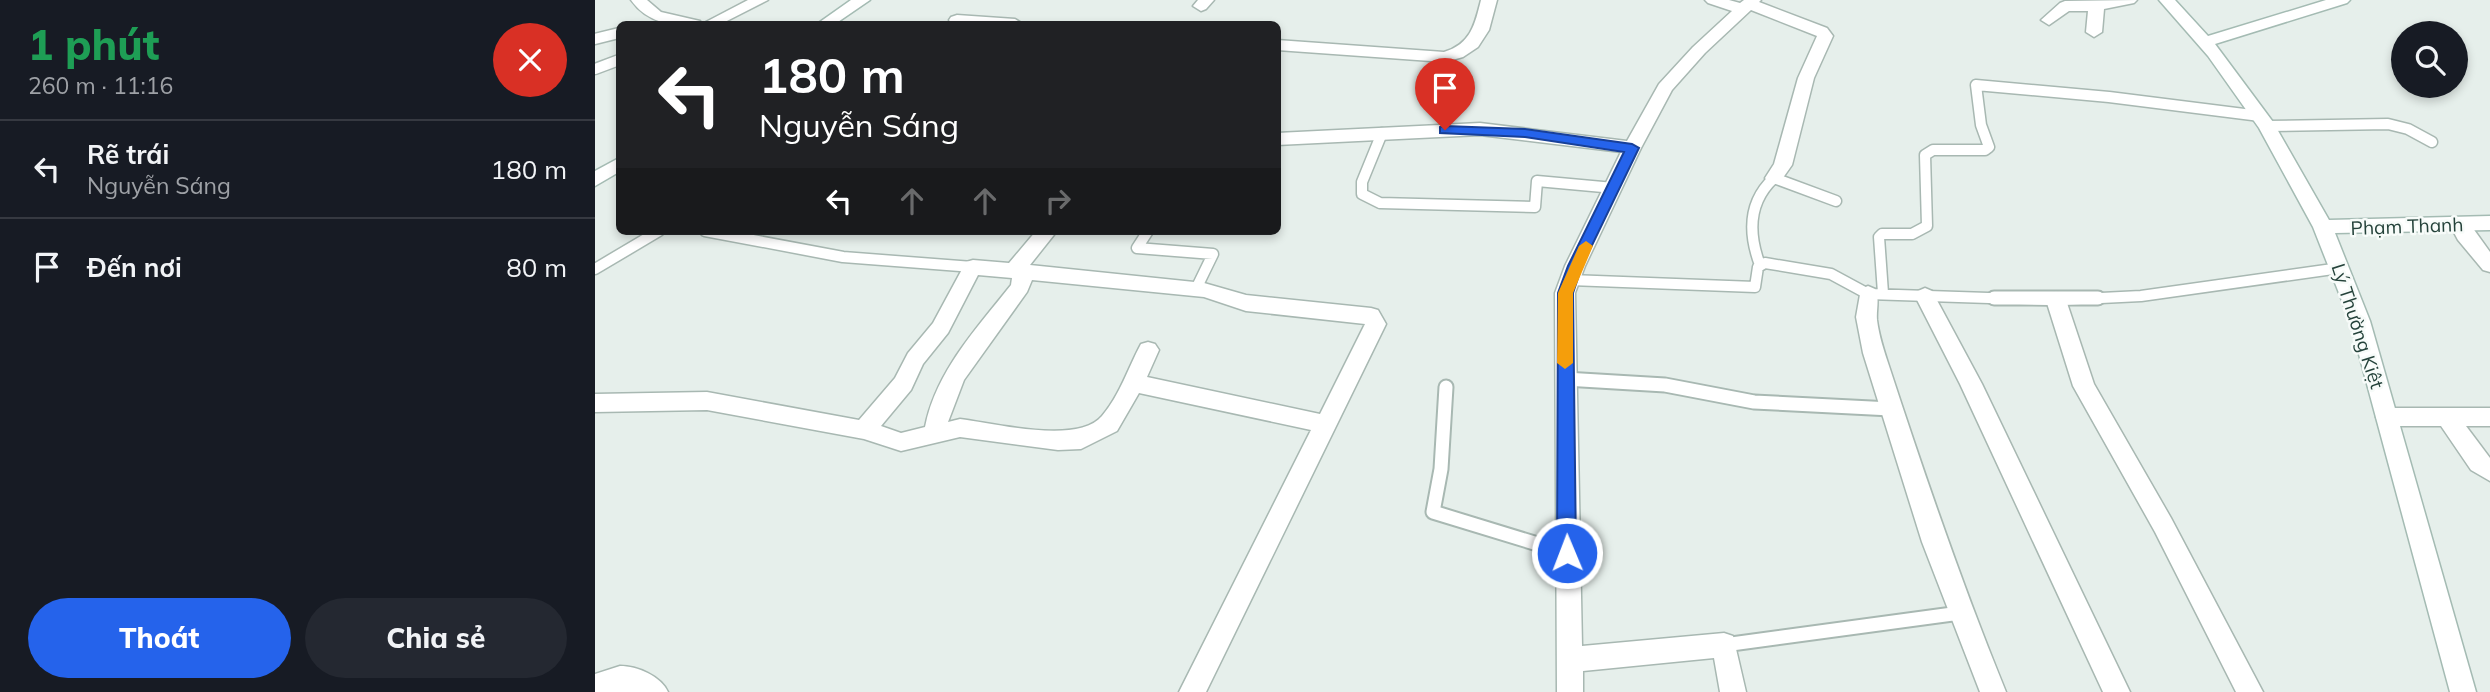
<!DOCTYPE html>
<html lang="vi">
<head>
<meta charset="utf-8">
<style>
	body { margin:0; font-family:Mulish,sans-serif; background:#242831; color:#f1f3f6; height:100vh; display:flex; flex-direction:column; font-size:26px; white-space:nowrap }
	* { box-sizing:border-box; margin:0 }
	p { font-size:23px; color:#9ea1a6 }
	.icon { flex:none; width:38px; height:38px; fill:none; stroke:currentColor; stroke-width:2; stroke-linecap:round; stroke-linejoin:round }
	.map { position:relative; flex:1; overflow:hidden }
	.sheet { display:flex; flex-direction:column; background:#171b24; width:595px }
	.sheet>* { flex:none }
	.top-card { position:absolute; left:21px; top:21px; width:665px; height:214px; border-radius:10px; box-shadow:0 4px 10px #0003; background:#202124; color:#fff; overflow:hidden }
	.controls { position:absolute; left:1796px; top:21px; display:grid; gap:14px }
	.controls a { display:grid; place-items:center; width:77px; height:77px; border-radius:50%; background:#171b24; box-shadow:0 4px 10px #0003; font-size:35px }
	.pin { position:absolute; display:grid; place-items:center; width:60px; height:60px; color:#fff; margin:-72px -30px; border-radius:50% 50% 50% 0; rotate:-45deg; box-shadow:0 0 7px #0007 }
	.pin .icon { rotate:45deg }
	.me { position:absolute; width:77px; margin:-38px; rotate:359deg; stroke-linejoin:round; filter:drop-shadow(0 0 5px #0008) }
	.turn { display:flex; align-items:center; gap:24px; height:147px; padding:0 28px; font-size:32px }
	.turn .icon { width:91px; height:91px; stroke-width:2.5 }
	.turn b { display:block; font-size:49px; line-height:60px }
	.lanes { display:flex; align-items:center; height:66px; padding:0 28px; background:#0003; justify-content:center; gap:35px; direction:ltr }
	.lanes .off { opacity:.35 }
	.round { display:grid; place-items:center; flex:none; width:74px; height:74px; border-radius:37px; background:#242831 }
	.headline { display:flex; align-items:center; justify-content:space-between; height:119px; padding:0 28px }
	h1 { font-size:42px; font-weight:800; line-height:52px; color:#1e9e55 }
	.action { display:flex; gap:14px; margin-top:auto; padding:14px 28px }
	.action a { flex:1; height:80px; border-radius:42px; background:#2563eb; color:#fff; font-size:28px; font-weight:800; line-height:80px; text-align:center }
	.action a+a { background:#242831; color:#f1f3f6 }
	ul { padding:0; list-style:none }
	li { display:flex; align-items:center; gap:21px; height:98px; padding:0 28px; border-top:2px solid #363941 }
	li div { flex:1 }
	li b { display:block; font-size:26px }
	li em { font-style:normal }
	main { display:flex; flex:1; min-height:0 }
	.map>svg:first-child { display:block }
	.lines { fill:none; stroke-linecap:round; stroke-linejoin:round }
	.lane-far1-casing { stroke:#a8b8b2; stroke-width:13 }
	.lane-casing { stroke:#a8b8b2; stroke-width:17 }
	.street-casing { stroke:#a8b8b2; stroke-width:3 }
	.secondary-casing { stroke:#a4bbb3; stroke-width:3 }
	.lane-far1 { stroke:#fff; stroke-width:10 }
	.lane { stroke:#fff; stroke-width:13 }
	.street { fill:#fff; fill-rule:evenodd }
	.secondary { fill:#fff; fill-rule:evenodd }
	.route { fill:#2563eb; stroke:#184099; stroke-width:2 }
	.slow { fill:#f59e0b }
	.labels { text-anchor:middle; stroke-width:5; stroke-linejoin:round; paint-order:stroke }
	.street-label { font-size:19px; fill:#24423a; stroke:#f7fbf9 }
</style>
</head>
<body>
<main>
<section class="sheet">
<div class="headline"><div><h1>1 phút</h1><p>260 m · 11:16</p></div><a class="round" style="background:#d93025;color:#fff"><svg class="icon" aria-label="close" viewBox="0 0 24 24"><path d="M6 6l12 12M18 6L6 18"/></svg></a></div>
<ul>
<li><svg class="icon" aria-label="left" viewBox="0 0 24 24"><path d="M17 20v-9H6M10 6l-5 5 5 5"/></svg><div><b>Rẽ trái</b><p>Nguyễn Sáng</p></div><em>180 m</em></li>
<li><svg class="icon" aria-label="arrive" viewBox="0 0 24 24"><path d="M6 21V4h12l-3 4 3 4H6"/></svg><div><b>Đến nơi</b></div><em>80 m</em></li>
</ul>
<div class="action"><a>Thoát</a><a>Chia sẻ</a></div>
</section>
<div class="map">
<svg width="1895" height="692" viewBox="0 0 1895 692">
	<rect width="100%" height="100%" fill="#e6efeb"/>
	<g class="lines">
		<defs>
			<path id="lane-far1" d="M0,39L24,33
				M0,69L24,60
				M1672,126L1793,124L1813,129L1837,142
				M787,133L767,182V194L785,203L940,207L942,181L1019,188
				M110,231L248,257L378,267
				M553,231L542,248L618,254L601,289
				M1165,265C1153,233 1153,202 1179,178L1241,201
				M0,269L64,231
				M975,280L1160,287L1163,267L1170,263L1236,274L1273,294L1453,300
				M1288,293L1284,237L1287,234H1317L1332,226L1330,155L1338,150H1390L1394,147L1386,125L1381,85L1514,97L1665,116
				M1466,300L1546,296L1745,268"/>
			<path id="lane" d="M1399,298H1503
				M970,379L1070,385L1159,402L1296,409
				M851,387L846,469L838,512L972,553
				M1129,645L1365,613"/>
			<path id="street" d="M36,0H52L66,12L105,21L107,24C79,27 53,24 36,0Z
				M153,0H173L126,24H107Z
				M603,0H619L611,9L606,11L598,6Z
				M886,0H902L894,30L883,47L868,57L850,62L682,50V40L849,52C876,44 880,24 886,0Z
				M1110,0H1134L1145,3L1149,0H1166L1164,2L1232,28L1238,36L1219,78L1197,165L1185,182H1173L1170,178L1179,164L1203,78L1222,36L1156,10L1110,53L1077,90L1046,148L990,266L980,293L987,646L1129,633L1138,636L1151,692H1125L1119,658L988,671V692H962L960,293L970,266L1026,152L885,135L682,145V133L885,123L1032,141L1064,84L1098,47L1137,11L1113,3Z
				M1542,0L1539,3L1509,9L1507,32L1499,37L1491,32L1493,11H1474L1454,25L1446,20L1465,3L1470,1Z
				M362,15L420,19L428,24L356,23L354,20L356,17Z
				M1865,218L1872,220L1895,252V272L1888,270L1863,240L1855,225L1858,220Z
				M441,231H462L435,265L609,283L651,295L776,308L783,310L791,324L611,692H584L716,430L544,393L522,431L486,449L463,450L365,437L306,451L269,439L112,410L0,412V394L112,392L264,420L300,378L313,353L338,323L371,262L378,260L414,263ZM383,275L417,278L416,285C382,328 341,371 330,427L306,433L286,426L316,390L328,364L353,333ZM437,280L609,297L651,311L770,324L725,414L552,377L564,350L560,344L553,342L546,344C533,368 525,395 507,416C483,445 399,423 365,419L353,422L369,380L432,292Z
				M1273,286L1280,289C1285,298 1281,310 1282,320C1284,336 1289,351 1294,366C1330,476 1367,585 1411,692H1385L1327,542L1268,353L1261,317L1266,289Z
				M1330,288L1337,291L1387,384L1535,692H1508L1365,384L1320,296L1323,291Z
				M1461,292L1468,295L1471,300L1499,384L1576,518L1668,692H1641L1560,532L1478,386L1451,300L1454,295Z
				M1792,408H1895V426H1871L1895,458V481L1876,470L1846,426H1792L1784,423L1781,417L1784,411Z
				M25,666C42,666 66,676 73,692H0V674Z"/>
			<path id="secondary" d="M256,0H275L240,24H222Z
				M1564,0H1580L1613,36L1731,0H1755L1752,3L1620,44L1678,122L1734,220L1895,216V230L1740,233L1775,321L1881,692H1855L1755,321L1718,227L1664,128L1613,56Z
				M24,158V172L0,186V171Z"/>
		</defs>
		<use href="#lane-far1" class="lane-far1-casing"/>
		<use href="#lane" class="lane-casing"/>
		<use href="#street" class="street-casing"/>
		<use href="#secondary" class="secondary-casing"/>
		<use href="#lane-far1" class="lane-far1"/>
		<use href="#lane" class="lane"/>
		<use href="#street" class="street"/>
		<use href="#secondary" class="secondary"/>
	</g>
	<path class="route" d="M850,126L930,129L1037,144L1044,148L987,266L978,293L981,553L978,559L972,561L965,559L962,553L963,293L973,266L1029,152L930,137L845,133V127Z"/>
	<path class="slow" d="M991,241L998,246L978,293V363L970,369L962,363L963,293L984,246Z"/>
	<g class="labels">
		<g class="street-label">
			<text transform="translate(1812 226) rotate(-2)" y="7">Phạm Thanh</text>
			<text transform="translate(1763 326) rotate(72)" y="7">Lý Thường Kiệt</text>
		</g>
	</g>
</svg>
<div class="controls">
<a><svg class="icon" aria-label="search" viewBox="0 0 24 24"><circle cx="10" cy="10" r="6"/><path d="M15 15l6 6"/></svg></a>
</div>
<div class="pin" style="left:850px;top:130px;background:#d93025"><svg class="icon" aria-label="arrive" viewBox="0 0 24 24"><path d="M6 21V4h12l-3 4 3 4H6"/></svg></div>
<svg class="me" style="left:972px;top:553px" viewBox="-20 -20 40 40"><circle r="17" fill="#2563eb" stroke="#fff" stroke-width="3"/><path d="M0-11L8 9 0 5-8 9z" fill="#fff"/></svg>
<div class="top-card">
<div class="turn"><svg class="icon" aria-label="left" viewBox="0 0 24 24"><path d="M17 20v-9H6M10 6l-5 5 5 5"/></svg><div><b>180 m</b>Nguyễn Sáng</div></div>
<div class="lanes"><svg class="icon" aria-label="left" viewBox="0 0 24 24"><path d="M17 20v-9H6M10 6l-5 5 5 5"/></svg><svg class="icon off" aria-label="ahead" viewBox="0 0 24 24"><path d="M12 20V5M6 11l6-6 6 6"/></svg><svg class="icon off" aria-label="ahead" viewBox="0 0 24 24"><path d="M12 20V5M6 11l6-6 6 6"/></svg><svg class="icon off" aria-label="right" viewBox="0 0 24 24"><path d="M7 20v-9h11M14 6l5 5-5 5"/></svg></div>
</div>
</div>
</main>
</body>
</html>
